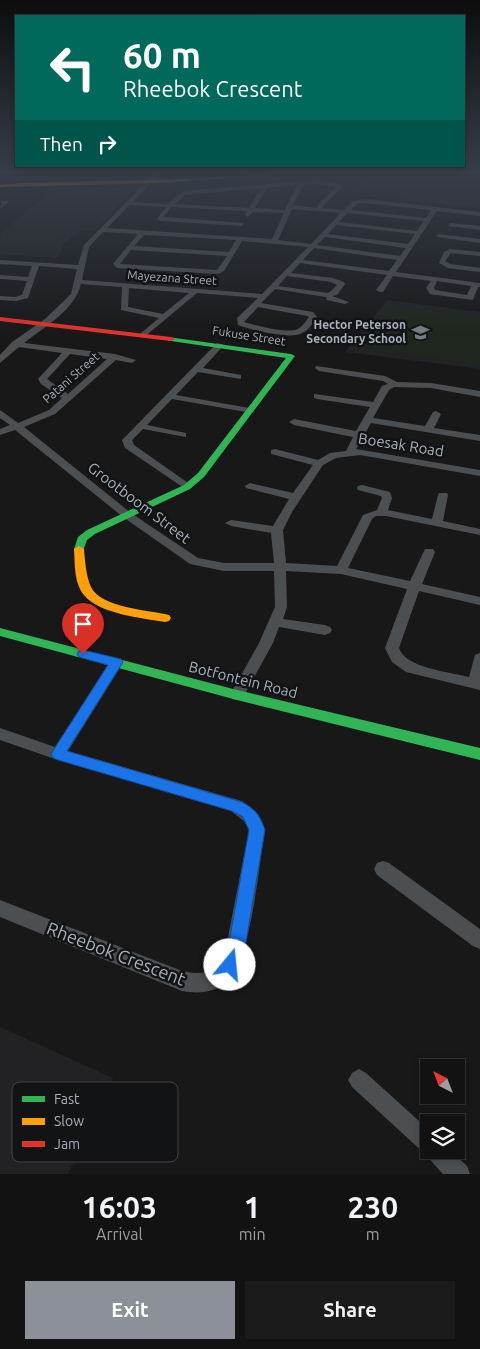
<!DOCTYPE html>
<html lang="en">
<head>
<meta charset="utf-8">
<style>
	body { margin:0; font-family:Ubuntu,sans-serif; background:#1b1b1c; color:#f1f3f6; height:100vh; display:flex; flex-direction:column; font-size:19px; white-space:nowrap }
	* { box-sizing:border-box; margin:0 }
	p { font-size:16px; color:#9c9ea0 }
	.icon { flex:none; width:28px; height:28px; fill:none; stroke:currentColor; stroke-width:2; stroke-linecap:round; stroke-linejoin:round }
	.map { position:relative; height:1174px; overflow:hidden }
	.sheet { display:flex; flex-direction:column; background:#121213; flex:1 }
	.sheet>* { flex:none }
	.guide { position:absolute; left:15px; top:15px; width:450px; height:152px; border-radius:0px; box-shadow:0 2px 8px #0003,0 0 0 1px #313233; background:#00695c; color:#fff; overflow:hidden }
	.needle { width:32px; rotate:318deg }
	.controls { position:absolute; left:420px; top:1059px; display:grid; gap:10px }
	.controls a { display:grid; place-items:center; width:45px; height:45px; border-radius:0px; background:#121213; box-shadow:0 2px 8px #0003,0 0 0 1px #313233; font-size:25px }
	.pin { position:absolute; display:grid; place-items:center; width:42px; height:42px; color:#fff; margin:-51px -21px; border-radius:50% 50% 50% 0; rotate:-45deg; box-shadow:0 0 5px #0007 }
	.pin .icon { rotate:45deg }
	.me { position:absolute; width:55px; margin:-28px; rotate:17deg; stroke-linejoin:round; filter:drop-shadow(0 0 4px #0008) }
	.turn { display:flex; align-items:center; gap:18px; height:105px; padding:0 25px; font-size:22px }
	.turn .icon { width:65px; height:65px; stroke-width:2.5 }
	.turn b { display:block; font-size:35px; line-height:42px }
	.then { display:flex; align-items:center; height:48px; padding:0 25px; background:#0003; gap:10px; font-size:19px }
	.eta { display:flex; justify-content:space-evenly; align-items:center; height:85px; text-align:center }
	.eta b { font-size:30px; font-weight:700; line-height:35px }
	.action { display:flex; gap:10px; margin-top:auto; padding:10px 25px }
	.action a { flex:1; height:58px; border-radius:0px; background:#8c9099; color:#fff; font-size:20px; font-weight:700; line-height:58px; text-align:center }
	.action a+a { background:#1b1b1c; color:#f1f3f6 }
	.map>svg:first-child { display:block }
	.built { fill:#222225 }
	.green { fill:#1e261e }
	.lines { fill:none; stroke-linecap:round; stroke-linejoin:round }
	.street { fill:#4c4f52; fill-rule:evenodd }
	.fast { fill:#30b455; fill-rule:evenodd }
	.slow { fill:#ff9f0a; fill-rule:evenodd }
	.jam { fill:#e5322d; fill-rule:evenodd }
	.route { fill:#1a73e8; stroke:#114b97 }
	.labels { text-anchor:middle; stroke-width:5; stroke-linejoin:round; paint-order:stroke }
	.far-street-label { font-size:12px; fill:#a9b1bb; stroke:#121315 }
	.far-poi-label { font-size:12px; font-weight:bold; fill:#a9b1bb; stroke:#121315; text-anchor:end }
	.street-label { font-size:15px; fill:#a9b1bb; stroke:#121315 }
	.near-street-label { font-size:18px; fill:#a9b1bb; stroke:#121315 }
	.key { fill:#121315; stroke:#3f4247; stroke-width:1 }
	.key-label { font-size:14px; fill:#a9b1bb }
</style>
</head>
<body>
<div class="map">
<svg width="480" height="1174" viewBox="0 0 480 1174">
	<rect width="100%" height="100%" fill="#181819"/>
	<path class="built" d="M369,173H480V208L347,194Z
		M134,186L138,188L114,209L116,210L94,231H79L64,244L58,258L0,254V234L50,192L68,191L66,187L99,189Z
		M387,300L480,312V369L345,352Z
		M0,1027L113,1078L68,1174H0Z"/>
	<path class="green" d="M357,185L402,189L407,190L399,200L347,194Z
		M20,220L42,221L27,234L4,232Z
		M47,221L69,223L55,235L32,234Z
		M391,305L480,317V365L366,348Z"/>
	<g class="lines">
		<path class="street" d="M0,173H5L0,176Z
			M155,173H161L133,202L168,204L183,191L317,180L340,184L342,187L324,205L323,208L344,210L353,201L365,199L480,212V216L437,211L396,272L480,283V287H478L473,300L430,294L426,288L431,281L393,276L383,292H380L376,290L387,275L300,263L291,273L333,278L344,282L345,284L337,295L332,296L349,302L345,304L327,300L326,297L275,289L261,303L313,312L317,317C313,322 310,329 304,332C292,341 252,330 238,325L237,318L258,298L197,293L143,338L139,336L140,334L159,318L121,310L122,287L81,284C75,310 44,327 24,343L115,354L136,360L132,363L116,360L55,414L24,427L131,513L198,558L224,563H274L271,533L231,526L225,523L231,520L273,526L289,499L246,488L245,486L250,483L293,493L313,465L271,454V450L275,449L318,460L330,453L346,451L353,437L294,425L289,422L294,419L356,431L370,407L317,399L314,398V394L373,402L382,386L388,384L383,381L319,371L315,368L316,366L385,376L397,382L431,383L480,391V397L431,388L394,387L389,390L373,418L425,426L433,412L436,411L441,414L434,428L480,435V441L371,423L356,449L480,470V476L360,455L336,458L323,465L292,512L283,530L286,563L337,566L363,515L377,510L382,498L381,496L358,490L357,488L358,486L362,485L390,492L392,498L388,510L432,519L438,495L439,493H447L448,495L443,521L480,529V535L386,516H376L372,519L348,568L410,581L425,549H433L435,552L422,584L480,597V605L419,591L399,648C405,668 450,672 469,677L475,655L480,653V690L406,672L392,662L385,648L407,589L341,574L286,571L287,607L283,619L325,625L330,627L332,630L330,633L325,635L279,627L273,643L242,699L237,700L232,699L230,695L259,643L275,607L274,571H224L190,564L123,517L15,430L0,435V429L10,425L0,418V410L18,423L49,410L62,398L41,384L38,379L62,353L19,347L0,363V355L12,342L45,319L71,294L77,269L39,266L28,298L16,301L0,300V296L15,297L22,295L27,281L2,279H0V275L28,277L32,266L0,264V260L78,265L84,245ZM317,184L336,187L319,203L317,208L293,205L303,185ZM297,185L285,210L255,208L267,188ZM261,188L249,208L175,204L185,195ZM365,203L431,210L426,218L351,210L357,204ZM130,205L166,207L157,219L160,221L242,226L244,223L164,217L171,207L247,211L245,215L248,217L253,212L284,213L272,239L107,228ZM292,209L341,213L311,244L278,240ZM348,213L424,221L417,231L339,222ZM336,225L415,234L408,244L328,234ZM103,232L138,234L113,264L117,268L218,274L224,271L242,241L308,247L262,294L82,280L89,247ZM144,235L236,240L229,252L134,246ZM325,237L406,248L400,256L317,245ZM314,248L397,260L389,271L303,260ZM131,250L227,256L217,270L120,264ZM287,276L331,282L337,285L331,291L328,293L278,286ZM437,281L471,286L467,295L435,290L434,288ZM129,288L189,293L163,314L128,307ZM258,307L307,316L309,317C306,321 302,327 298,329C288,334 255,325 244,322ZM70,354L107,359L68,394L47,379Z
			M0,200L8,201L9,202L0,209L2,203Z
			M450,223L480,226V230L448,226Z
			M439,234L480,239V243L437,237L436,236Z
			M450,249L480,252V256L451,253L445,261L450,264L480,268V272L448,268L439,263L444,252Z
			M217,343L224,345L203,368L241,375V379L198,372L176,395L249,408L254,411L252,413L172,399L147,425L186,433V437L143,429L132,440L134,445L191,485L192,487L187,490L125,448L122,440Z
			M116,658L121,660L123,663L68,751L242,801L258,814L265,830C259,865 251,958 228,981C216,993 198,994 182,991L0,917V900L182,971C205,976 213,973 225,952L249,830L244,821L231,811L58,760L0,740V728L55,747L111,660Z
			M383,861L389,863L480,929V949L473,946L377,875L374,869L377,863Z
			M359,1069L366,1073L429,1130V1150H450L467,1166L470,1174H443L425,1154L352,1087L348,1080L352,1073Z"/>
		<path class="fast" d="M277,173H294L186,181L184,180Z
			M168,337L291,354L295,356L204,477L190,489L95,534L87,540L83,551H75L74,549L78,537L87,530L184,485L198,473L286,358L171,341H168Z
			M0,628L237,690L480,748V760L237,700L0,636Z"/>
		<path class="slow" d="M186,179L188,181L163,183L0,187V185L23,183Z
			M79,546L84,549C85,561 86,576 91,587C101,608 149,610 169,615L171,618L169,621L165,622C142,618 99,614 84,595C74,583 75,564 74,549Z"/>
		<path class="jam" d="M0,317L171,337L175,339L171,341L0,321Z"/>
	</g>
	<linearGradient id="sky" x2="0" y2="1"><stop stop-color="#0d0d0e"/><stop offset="0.51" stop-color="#373d49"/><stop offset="1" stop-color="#373d49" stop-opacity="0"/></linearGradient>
	<rect width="480" height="337" fill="url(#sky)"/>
	<path class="route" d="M83,650L121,659L123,662L67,751L242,802C255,809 260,815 265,830L245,948L236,971L230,974L224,971L221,965L228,948L249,830L243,817L232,811L58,760L53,758L51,754L108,665L79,657L77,654L79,651Z"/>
	<defs>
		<symbol id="school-bare" viewBox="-9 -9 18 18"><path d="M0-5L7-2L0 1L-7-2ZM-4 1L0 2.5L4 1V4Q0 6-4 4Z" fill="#767b82" stroke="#121315" stroke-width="2.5" paint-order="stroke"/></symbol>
	</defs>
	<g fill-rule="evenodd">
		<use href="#school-bare" x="408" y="320" width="25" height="25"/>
	</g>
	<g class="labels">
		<g class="far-street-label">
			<text transform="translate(172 278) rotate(4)" y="4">Mayezana Street</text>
			<text transform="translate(249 336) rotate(9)" y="4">Fukuse Street</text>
			<text transform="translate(71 378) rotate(-41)" y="4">Patani Street</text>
		</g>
		<g class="far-poi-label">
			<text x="406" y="329">Hector Peterson<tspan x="406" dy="14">Secondary School</tspan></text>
		</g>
		<g class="street-label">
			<text transform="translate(401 445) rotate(9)" y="5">Boesak Road</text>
			<text transform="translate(139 503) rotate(37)" y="5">Grootboom Street</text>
			<text transform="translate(243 680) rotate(14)" y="5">Botfontein Road</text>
		</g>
		<g class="near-street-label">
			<text transform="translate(116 954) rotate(21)" y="6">Rheebok Crescent</text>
		</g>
	</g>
	<rect x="12" y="1082" width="166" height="80" rx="8" class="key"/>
	<rect x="22" y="1096" width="23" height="6" fill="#30b455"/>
	<rect x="22" y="1118" width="23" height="7" fill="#ff9f0a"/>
	<rect x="22" y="1141" width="23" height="6" fill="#e5322d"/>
	<g class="key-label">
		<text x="54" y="1104">Fast</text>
		<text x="54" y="1126">Slow</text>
		<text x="54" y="1149">Jam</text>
	</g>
</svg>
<div class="controls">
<a><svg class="needle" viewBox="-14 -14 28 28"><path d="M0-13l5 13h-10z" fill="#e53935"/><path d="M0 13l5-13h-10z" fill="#9c9ea0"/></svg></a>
<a><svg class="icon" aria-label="layers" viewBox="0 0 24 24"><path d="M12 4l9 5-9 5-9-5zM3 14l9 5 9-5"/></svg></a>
</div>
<div class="pin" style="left:83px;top:654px;background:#d93025"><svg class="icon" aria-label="arrive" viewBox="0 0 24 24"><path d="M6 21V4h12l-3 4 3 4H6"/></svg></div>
<svg class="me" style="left:230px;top:965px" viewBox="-20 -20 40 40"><circle r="19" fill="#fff"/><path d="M0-13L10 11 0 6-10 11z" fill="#1a73e8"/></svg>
<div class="guide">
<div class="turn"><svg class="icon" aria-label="left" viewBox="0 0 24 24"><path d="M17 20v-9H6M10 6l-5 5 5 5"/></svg><div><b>60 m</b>Rheebok Crescent</div></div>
<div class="then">Then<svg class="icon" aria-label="right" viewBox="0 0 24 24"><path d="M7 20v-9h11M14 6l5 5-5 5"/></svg></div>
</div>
</div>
<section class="sheet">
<div class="eta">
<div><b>16:03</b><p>Arrival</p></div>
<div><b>1</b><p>min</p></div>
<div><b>230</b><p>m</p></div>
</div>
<div class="action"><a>Exit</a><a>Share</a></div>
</section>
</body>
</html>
